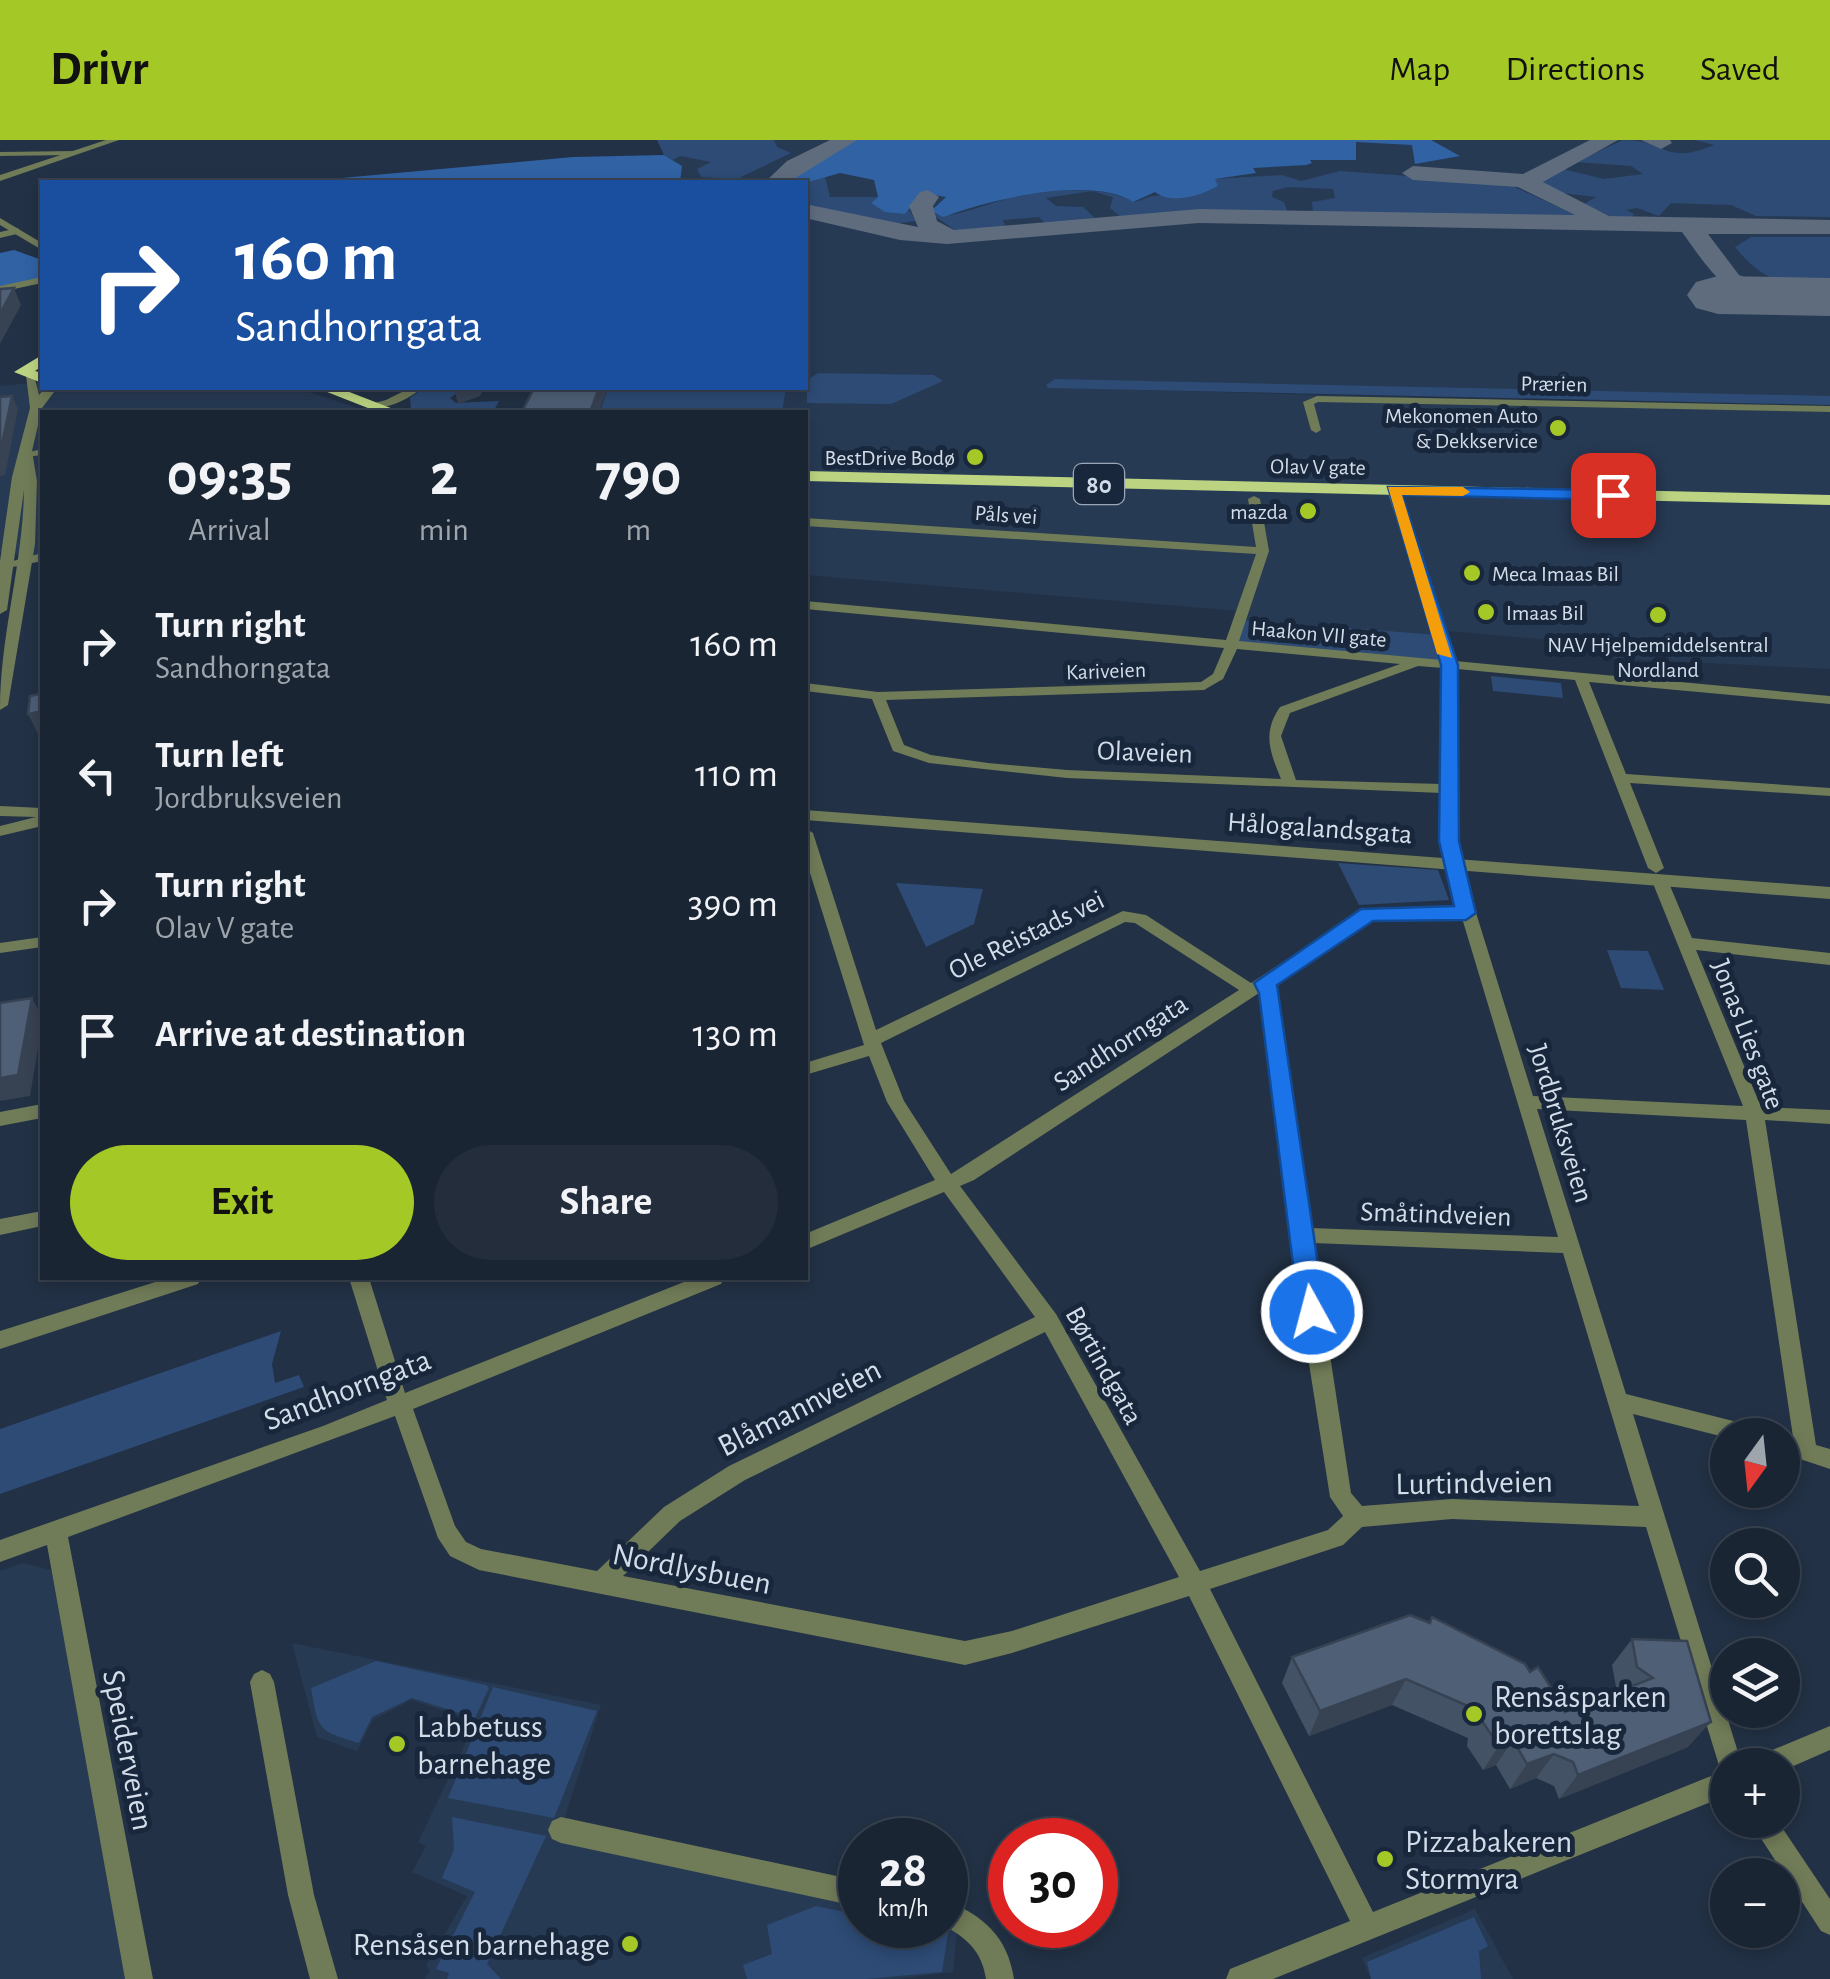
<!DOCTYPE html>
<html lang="en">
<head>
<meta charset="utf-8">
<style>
	body { margin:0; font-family:"Alegreya Sans",sans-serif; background:#232d3c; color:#f1f3f6; height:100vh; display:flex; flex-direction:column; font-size:38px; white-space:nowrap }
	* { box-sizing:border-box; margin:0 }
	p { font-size:32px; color:#9fa5ac }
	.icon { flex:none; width:55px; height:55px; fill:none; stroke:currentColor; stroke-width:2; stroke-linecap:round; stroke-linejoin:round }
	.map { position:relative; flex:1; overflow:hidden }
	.details { position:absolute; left:40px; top:270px; width:768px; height:870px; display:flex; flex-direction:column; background:#1a2534; border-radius:0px; box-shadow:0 5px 15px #0003,0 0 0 2px #38424f }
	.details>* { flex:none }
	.banner { position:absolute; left:40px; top:40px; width:768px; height:210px; border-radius:0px; box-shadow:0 5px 15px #0003,0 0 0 2px #38424f; background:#1a4fa0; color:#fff; overflow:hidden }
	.needle { width:65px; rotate:195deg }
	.controls { position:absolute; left:1710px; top:1278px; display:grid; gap:20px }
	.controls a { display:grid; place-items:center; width:90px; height:90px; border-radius:50%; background:#1a2534; box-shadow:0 5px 15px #0003,0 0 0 2px #38424f; font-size:50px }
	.speed { position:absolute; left:838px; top:1678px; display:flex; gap:20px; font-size:50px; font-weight:700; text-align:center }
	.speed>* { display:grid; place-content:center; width:130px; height:130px; border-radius:50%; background:#1a2534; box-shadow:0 5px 15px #0003,0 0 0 2px #38424f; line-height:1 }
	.speed small { font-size:25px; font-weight:400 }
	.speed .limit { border:15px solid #d22; background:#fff; color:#111 }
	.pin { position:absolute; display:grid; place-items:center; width:85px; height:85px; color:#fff; margin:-42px; border-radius:20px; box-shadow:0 5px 15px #0006 }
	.me { position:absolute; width:110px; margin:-55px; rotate:353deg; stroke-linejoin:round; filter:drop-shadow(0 0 8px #0008) }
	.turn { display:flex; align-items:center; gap:35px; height:210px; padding:0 30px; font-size:45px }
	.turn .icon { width:130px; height:130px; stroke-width:2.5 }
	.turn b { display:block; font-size:70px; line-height:85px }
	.eta { display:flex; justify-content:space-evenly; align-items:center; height:170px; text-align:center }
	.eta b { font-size:60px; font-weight:600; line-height:70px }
	.cta { display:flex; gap:20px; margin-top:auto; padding:20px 30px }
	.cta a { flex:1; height:115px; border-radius:60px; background:#a4c825; color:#111; font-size:40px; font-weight:600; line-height:115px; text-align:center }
	.cta a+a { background:#232d3c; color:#f1f3f6 }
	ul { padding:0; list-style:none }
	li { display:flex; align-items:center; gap:30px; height:130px; padding:0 30px }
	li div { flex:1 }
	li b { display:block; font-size:38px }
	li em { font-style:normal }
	header { display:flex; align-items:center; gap:60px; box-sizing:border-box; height:140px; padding:0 50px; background:#a4c825; color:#111 }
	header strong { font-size:48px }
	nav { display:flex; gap:55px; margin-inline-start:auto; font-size:35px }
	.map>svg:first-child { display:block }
	.built { fill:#273a54 }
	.green { fill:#2d4b75 }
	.forest { fill:#3062a4 }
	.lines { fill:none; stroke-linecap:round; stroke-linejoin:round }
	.taxiway { fill:#5e6c7e; fill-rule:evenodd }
	.runway { fill:#5e6c7e; fill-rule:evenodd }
	.minor { fill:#707b58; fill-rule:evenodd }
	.tertiary { fill:#707b58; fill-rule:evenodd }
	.trunk { fill:#bcd482; fill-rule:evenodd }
	.wall { fill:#435265 }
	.shaded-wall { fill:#374253 }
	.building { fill:#4e5f76; stroke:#374253; stroke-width:2.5 }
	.route { fill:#1a73e8; stroke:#114b97; stroke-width:2.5 }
	.slow { fill:#f59e0b }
	.poi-dot { fill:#a4c825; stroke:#18273b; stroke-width:4 }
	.labels { text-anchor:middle; stroke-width:10; stroke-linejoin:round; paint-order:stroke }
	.far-street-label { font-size:22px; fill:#d3ddea; stroke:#18273b }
	.far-poi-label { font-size:22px; fill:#d3ddea; stroke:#18273b; text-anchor:end }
	.shield { fill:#18273b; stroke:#9ba6b6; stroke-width:2.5 }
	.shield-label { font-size:25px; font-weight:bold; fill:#d3ddea }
	.street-label { font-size:28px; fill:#d3ddea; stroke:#18273b }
	.near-street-label { font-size:32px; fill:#d3ddea; stroke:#18273b }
	.near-poi-label { font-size:32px; fill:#d3ddea; stroke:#18273b; text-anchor:start }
</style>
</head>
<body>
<header>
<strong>Drivr</strong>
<nav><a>Map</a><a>Directions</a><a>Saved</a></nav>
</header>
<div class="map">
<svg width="1830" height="1839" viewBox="0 0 1830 1839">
	<rect width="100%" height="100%" fill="#223145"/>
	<path class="built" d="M672,0H1830V261L1108,249L1830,269V529L1602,518L1594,504L1438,490L1450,525L1232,506L1241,471L805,435V272H678L675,248H805V42H611L681,13Z
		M42,242V248H297L369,272H42V418L0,412V246Z
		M23,1423L51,1430L128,1839H0V1431Z
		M292,1503L601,1565L558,1698L860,1767V1785H934L957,1791L953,1832L896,1839H425L430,1830L426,1826L467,1756L412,1732L426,1706L418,1702L476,1581L411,1560L373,1580L357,1611L317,1597Z
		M1475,1769L1513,1839H1371L1362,1818Z"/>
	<path class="green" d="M657,0H774L777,7L791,13L737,39L701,37L697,29L711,22L680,16L673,20L664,15Z
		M1623,0C1668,0 1664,26 1714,5L1695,0H1830V77L1756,76L1731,65L1671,63L1659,76L1637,68L1626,70L1634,74L1631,78L1610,76L1584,64L1596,57L1562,53L1544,45V39L1559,28L1604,39L1643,34L1631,26L1575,22Z
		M1340,31L1506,43L1580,77L1319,74L1313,72L1312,62L1335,58L1333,49L1288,47L1273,51L1272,57L1284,62L1287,70L1278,74L1121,77L1110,68L1113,57L1092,51L1046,58L1056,66L1083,67L1095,78L1089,83L1048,87L1039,77L1003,80L1007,91L959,93L932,74C951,79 974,68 993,63C1032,51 1098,42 1133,62C1139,62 1144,58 1149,57C1175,51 1191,62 1218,46L1214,39L1282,35L1301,41Z
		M825,36L830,57H878L872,62L905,74L909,70L916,81L880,86L805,67V43Z
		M1751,97H1830V143C1783,143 1766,145 1735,107Z
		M818,233L934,235L943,241L891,264L807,263V240Z
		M1055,239L1830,256V265L1048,248L1046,245Z
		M423,248H464L450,258L456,263L499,261L493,272H419L411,269L410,258Z
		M786,248L782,272H600L607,251L594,249Z
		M1239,480L1439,495L1450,525L1232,506Z
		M1491,536L1561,543L1563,558L1493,551Z
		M1338,723L1438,730L1449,760L1359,765Z
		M896,743L983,749L974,784L926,807Z
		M1607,810L1648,811L1664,850L1621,848Z
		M281,1191L272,1224L275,1243L299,1235L304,1247L0,1354V1289Z
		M376,1521L486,1545L489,1548L475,1578L412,1558L372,1577L359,1603C318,1591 318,1590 311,1548Z
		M493,1547L597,1571L554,1678L448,1658Z
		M452,1677L546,1696L487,1824L501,1839H447L449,1833L436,1829L475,1752L442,1738L454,1709Z
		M816,1766L860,1775V1785H908L948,1793L942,1832L866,1839H747L743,1825L772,1814L767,1785Z
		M1474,1777L1488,1806L1479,1811L1481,1839H1371L1367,1822Z"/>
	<path class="forest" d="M855,0H1431L1460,16L1415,24L1412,5L1356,2V20H1310L1312,23L1306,25L1253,28L1256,33L1215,39L1218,46C1199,57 1170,64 1155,52L1133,62C1091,35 988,60 943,77L931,71L946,57L923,53L905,74L885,72L871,63L878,57L874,40L840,33L805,43L787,37Z
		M664,15L682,26L680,42H297L573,17Z
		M14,110L42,120V141L0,152V113Z"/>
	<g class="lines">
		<path class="taxiway" d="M830,0H857L789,42H765L787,21Z
			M1590,0H1618L1543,42L1609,76L1830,80V94H1708L1739,135L1779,151L1783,156L1779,161C1734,173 1704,122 1682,92L1199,83L947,104L900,100L805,78V64L918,87L909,66L920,52L928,50L939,57L933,66L937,81L954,90L1199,69L1575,75L1518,47L1413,40L1402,33L1413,26L1523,34Z
			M1641,0H1670L1672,3L1661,9Z"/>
		<path class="runway" d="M1718,136L1830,138V176L1718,174L1696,168L1687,155L1696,142Z"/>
		<path class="minor" d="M74,11L71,15L0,16V12Z
			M18,88L21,93L0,98V92Z
			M42,137V143L0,152V146Z
			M410,248H422C407,260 385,272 367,265L386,260Z
			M1317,256L1830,266V272L1318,262L1314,264L1321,290L1316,293L1311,290L1303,262Z
			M42,309V315L27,317L21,314Z
			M1393,347L1399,350L1455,521L1830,556V564L1589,542L1626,634L1830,648V656L1630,643L1664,728L1656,733L1648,728L1575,540L1457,529V701L1463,731L1533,956L1743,966L1652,741L1654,737H1666L1668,741L1692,798L1830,813V825L1696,810L1761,967L1830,970V984L1765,980L1816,1305L1830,1309V1329L1782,1313V1295H1778L1793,1297L1746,980L1537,969L1626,1254L1753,1286L1761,1288L1764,1295H1728V1298L1633,1274L1742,1625H1728V1655L1273,1839H1226L1230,1829L1350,1781L1189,1456L1012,1513L965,1525L479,1430L450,1416L438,1398L395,1276L68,1397L153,1839H125L47,1405L0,1422V1400L323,1286L387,1260L349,1138H369L405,1253L694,1138H724L721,1144L413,1269L455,1386L466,1402L481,1409L597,1431L664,1367L729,1326L1035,1177L944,1052L805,1110V1094L935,1040L887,962L869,916L805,935V923L864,905L805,717V688L813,693L876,890L1123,771L1146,775L1251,843L1363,770L1458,768L1441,701L1442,653L1067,638L929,623L893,611L872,559L805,551V543L878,552L1201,542L1213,534L1224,508L805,469V461L1226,500L1256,414L805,386V378L1256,407L1248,359L1254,356L1260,359L1269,411L1239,501L1442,520L1387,350ZM1237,509L1400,524L1280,567C1262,593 1270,612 1281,639L1067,630L988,623L931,615L904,605L886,560L1204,550L1223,539ZM1418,526L1443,528L1442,644L1296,640L1281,596L1290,573ZM1462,778L1558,1097L1310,1088L1278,853L1274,844L1372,779ZM1125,782L1135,783L1239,850L951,1034L904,961L881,903ZM1259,853H1262L1307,1211L1330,1357L1343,1376L1328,1390L1200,1431L1056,1174L960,1046L974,1040ZM1313,1103L1563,1113L1639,1366L1452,1359L1362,1366L1351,1353ZM1045,1192L1179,1437L1012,1491L965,1501L623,1436L680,1381L745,1340ZM1452,1379L1646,1387L1721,1632L1373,1772L1210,1449L1343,1405L1362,1387Z
			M42,413V421L8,428L2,424Z
			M42,797V807L0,813V803Z
			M42,964V978L0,986V972Z
			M42,1071V1086L0,1095V1079Z
			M168,1138H201L198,1144L0,1209V1191Z
			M262,1530L270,1534L274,1542L314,1755L338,1839H310L288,1755L250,1542L254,1534Z
			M1830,1586V1610L1782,1631V1625H1755L1758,1616Z
			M561,1677L860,1741V1767L561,1703L552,1699L548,1690L552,1681Z
			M1749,1680H1777L1830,1759V1795L1821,1791Z
			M945,1760C984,1776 1007,1796 1014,1839H986C982,1811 966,1797 942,1785H945Z"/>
		<path class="tertiary" d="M106,0H119L0,41V35Z
			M0,78L42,103V110L0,85Z
			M26,235H34L39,255L45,248H57L42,268L32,311L37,341L35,404L8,565L0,570C0,495 23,424 24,350L7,470L0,474V421L12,337L30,268Z
			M0,666L42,668V686L0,696V686L36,677L0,676Z
			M805,670L1830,747V759L805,680Z"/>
		<path class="trunk" d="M42,215V226L35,231L42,233V243L14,232Z
			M317,248H339L401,272H378Z
			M805,331L1830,355V365L805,341Z"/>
	</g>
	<path class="wall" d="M1432,1477L1530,1532L1565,1572L1617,1552L1612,1525L1632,1499L1688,1607L1559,1659L1554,1646L1536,1638L1510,1649L1496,1625L1483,1630L1467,1606L1468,1598L1392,1565L1309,1596L1282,1543L1292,1517L1429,1482Z"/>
	<path class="shaded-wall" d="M14,148L21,165L0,204V174Z
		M454,248H484L480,256L458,264Z
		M599,248H606L607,251L599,272H590Z
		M12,256L18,269L5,335L0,336V314Z
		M38,572L42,580V594H38L28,574Z
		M32,858L42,877V885L30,956L0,961V938Z
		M1406,1539L1392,1565L1309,1596L1320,1571Z
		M1711,1582L1688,1607L1559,1659L1578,1635Z
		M1513,1600L1496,1625L1483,1630L1499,1606Z
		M1554,1614L1536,1638L1510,1649L1527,1624Z"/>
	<path class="building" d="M14,148L0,174V149Z
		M534,248H599L590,272H522Z
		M12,256L0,314V257Z
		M42,531V580L37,581L38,572L28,574L30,556L40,554Z
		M32,858L18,935L0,938V863Z
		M1410,1475L1430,1483L1432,1477L1525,1524L1530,1532L1538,1527L1556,1556L1563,1558L1565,1572L1653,1538L1637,1527L1632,1499L1687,1501L1711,1582L1578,1635L1573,1622L1554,1614L1527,1624L1513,1600L1499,1606L1482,1581L1484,1573L1406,1539L1320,1571L1292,1517Z"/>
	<path class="route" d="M1388,347L1613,350L1621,355L1613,360L1402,355L1458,525L1459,701L1476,773L1466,780L1373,781L1277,845L1325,1172L1312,1183L1299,1172L1259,853L1254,843L1361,769L1454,766L1439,701L1441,525Z"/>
	<path class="slow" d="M1388,347H1463L1470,352L1463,356L1402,355L1452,518L1437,514Z"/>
	<g class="poi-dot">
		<circle cx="1558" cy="288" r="10"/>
		<circle cx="975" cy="317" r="10"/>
		<circle cx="1308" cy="371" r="10"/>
		<circle cx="1472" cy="433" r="10"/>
		<circle cx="1486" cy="472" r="10"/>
		<circle cx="1658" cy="475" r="10"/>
		<circle cx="1474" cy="1574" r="10"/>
		<circle cx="397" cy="1604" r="10"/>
		<circle cx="1385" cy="1719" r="10"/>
		<circle cx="630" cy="1804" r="10"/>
	</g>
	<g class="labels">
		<g class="far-street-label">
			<text transform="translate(1554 243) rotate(1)" y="8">Prærien</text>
			<text transform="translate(1318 326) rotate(1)" y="8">Olav V gate</text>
			<text transform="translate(1006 374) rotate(4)" y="8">Påls vei</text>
			<text transform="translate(1319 493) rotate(5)" y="8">Haakon VII gate</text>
			<text transform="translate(1106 530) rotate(-2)" y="8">Kariveien</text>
		</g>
		<g class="far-poi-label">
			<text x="1538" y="283">Mekonomen Auto<tspan x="1538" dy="25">&amp; Dekkservice</tspan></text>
			<text x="955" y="325">BestDrive Bodø</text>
			<text x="1288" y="379">mazda</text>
			<text x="1492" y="441" text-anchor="start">Meca Imaas Bil</text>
			<text x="1506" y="480" text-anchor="start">Imaas Bil</text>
			<text x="1658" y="512" text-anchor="middle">NAV Hjelpemiddelsentral<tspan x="1658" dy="25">Nordland</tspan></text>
		</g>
		<rect class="shield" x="1074" y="324" width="50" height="40" rx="8"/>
		<g class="shield-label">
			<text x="1099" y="353">80</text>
		</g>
		<g class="street-label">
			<text transform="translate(1145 611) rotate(2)" y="10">Olaveien</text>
			<text transform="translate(1320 687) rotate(4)" y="10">Hålogalandsgata</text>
			<text transform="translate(1026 794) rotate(-26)" y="10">Ole Reistads vei</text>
			<text transform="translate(1749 894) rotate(69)" y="10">Jonas Lies gate</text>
			<text transform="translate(1120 902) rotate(-33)" y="10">Sandhorngata</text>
			<text transform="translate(1562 983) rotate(73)" y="10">Jordbruksveien</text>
			<text transform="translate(1436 1073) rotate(2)" y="10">Småtindveien</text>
			<text transform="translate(1105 1225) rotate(61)" y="10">Børtindgata</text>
		</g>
		<g class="near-street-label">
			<text transform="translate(347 1249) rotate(-21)" y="11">Sandhorngata</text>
			<text transform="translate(799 1267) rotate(-27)" y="11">Blåmannveien</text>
			<text transform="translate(1474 1342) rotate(-1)" y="11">Lurtindveien</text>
			<text transform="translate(692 1428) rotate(11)" y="11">Nordlysbuen</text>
			<text transform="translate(129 1610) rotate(79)" y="11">Speiderveien</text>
		</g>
		<g class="near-poi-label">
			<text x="1494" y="1567">Rensåsparken<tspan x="1494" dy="37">borettslag</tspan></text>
			<text x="417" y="1597">Labbetuss<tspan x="417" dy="37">barnehage</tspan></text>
			<text x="1405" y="1712">Pizzabakeren<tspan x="1405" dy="37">Stormyra</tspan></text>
			<text x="610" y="1815" text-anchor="end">Rensåsen barnehage</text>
		</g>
	</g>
</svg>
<div class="controls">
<a><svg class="needle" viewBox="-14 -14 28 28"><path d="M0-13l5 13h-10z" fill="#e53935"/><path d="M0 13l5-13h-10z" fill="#9fa5ac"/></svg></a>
<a><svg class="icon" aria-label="search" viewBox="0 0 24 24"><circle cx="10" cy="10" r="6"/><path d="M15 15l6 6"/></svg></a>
<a><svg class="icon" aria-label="layers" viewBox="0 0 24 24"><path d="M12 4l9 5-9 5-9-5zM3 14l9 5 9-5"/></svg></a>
<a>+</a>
<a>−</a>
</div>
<div class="speed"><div>28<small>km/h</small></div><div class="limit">30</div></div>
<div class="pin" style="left:1613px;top:355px;background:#d93025"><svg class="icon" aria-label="arrive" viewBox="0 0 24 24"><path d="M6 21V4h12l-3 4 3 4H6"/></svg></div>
<svg class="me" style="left:1312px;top:1172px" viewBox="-20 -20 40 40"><circle r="17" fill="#1a73e8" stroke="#fff" stroke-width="3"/><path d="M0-11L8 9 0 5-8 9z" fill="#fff"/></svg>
<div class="banner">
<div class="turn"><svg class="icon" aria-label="right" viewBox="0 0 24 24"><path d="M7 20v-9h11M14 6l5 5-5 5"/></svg><div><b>160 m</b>Sandhorngata</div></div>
</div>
<section class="details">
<div class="eta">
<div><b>09:35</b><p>Arrival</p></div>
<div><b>2</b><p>min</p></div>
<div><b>790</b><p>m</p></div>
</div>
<ul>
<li><svg class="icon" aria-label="right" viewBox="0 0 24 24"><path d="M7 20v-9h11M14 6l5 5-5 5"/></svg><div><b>Turn right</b><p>Sandhorngata</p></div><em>160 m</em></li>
<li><svg class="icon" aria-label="left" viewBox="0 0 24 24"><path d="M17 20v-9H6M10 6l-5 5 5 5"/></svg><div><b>Turn left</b><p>Jordbruksveien</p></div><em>110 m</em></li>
<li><svg class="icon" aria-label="right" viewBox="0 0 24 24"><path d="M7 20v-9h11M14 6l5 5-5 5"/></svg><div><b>Turn right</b><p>Olav V gate</p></div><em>390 m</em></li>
<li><svg class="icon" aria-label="arrive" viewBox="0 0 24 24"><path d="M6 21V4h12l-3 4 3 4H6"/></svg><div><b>Arrive at destination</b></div><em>130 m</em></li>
</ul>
<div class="cta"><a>Exit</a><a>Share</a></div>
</section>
</div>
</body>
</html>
